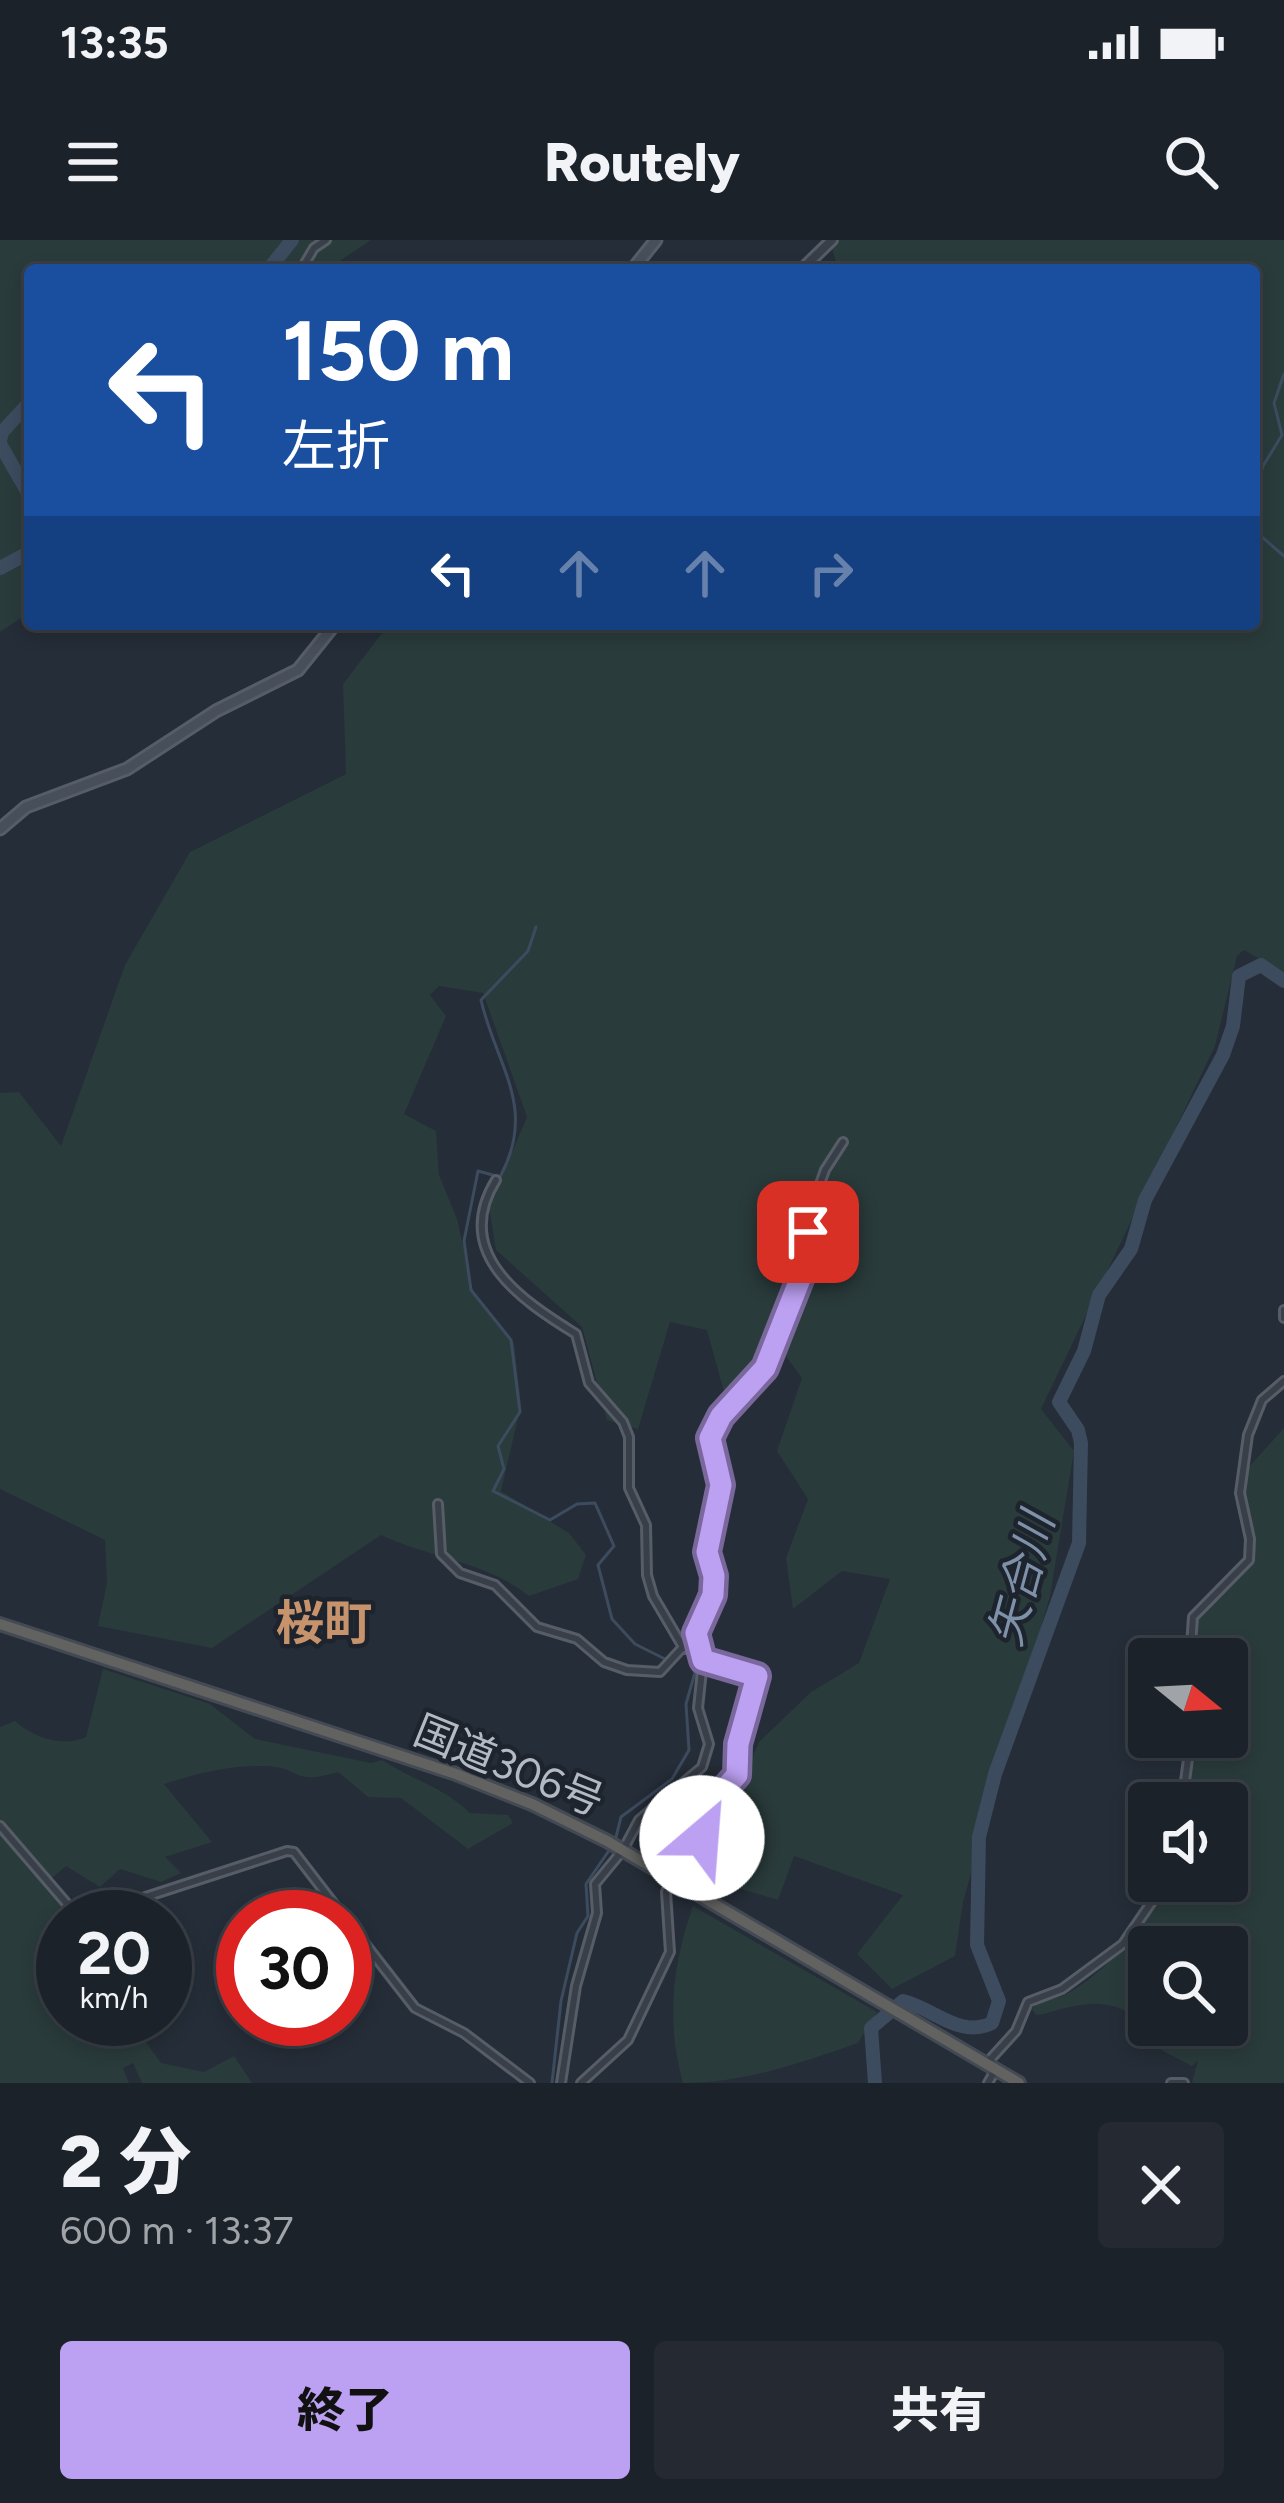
<!DOCTYPE html>
<html lang="ja">
<head>
<meta charset="utf-8">
<style>
	body { margin:0; font-family:Figtree,"Noto Sans JP",sans-serif; background:#252a32; color:#f1f3f6; height:100vh; display:flex; flex-direction:column; font-size:45px; white-space:nowrap }
	* { box-sizing:border-box; margin:0 }
	p { font-size:39px; color:#a0a4a8 }
	.icon { flex:none; width:66px; height:66px; fill:none; stroke:currentColor; stroke-width:2; stroke-linecap:round; stroke-linejoin:round }
	.map { position:relative; height:1843px; overflow:hidden }
	.side { display:flex; flex-direction:column; background:#1c222a; flex:1 }
	.side>* { flex:none }
	.guide { position:absolute; left:24px; top:24px; width:1236px; height:366px; border-radius:12px; box-shadow:0 6px 18px #0003,0 0 0 3px #3a3f47; background:#1a4fa0; color:#fff; overflow:hidden }
	.needle { width:78px; rotate:108deg }
	.tools { position:absolute; left:1128px; top:1398px; display:grid; gap:24px }
	.tools a { display:grid; place-items:center; width:120px; height:120px; border-radius:12px; background:#1c222a; box-shadow:0 6px 18px #0003,0 0 0 3px #3a3f47; font-size:60px }
	.speed { position:absolute; left:36px; top:1650px; display:flex; gap:24px; font-size:60px; font-weight:700; text-align:center }
	.speed>* { display:grid; place-content:center; width:156px; height:156px; border-radius:50%; background:#1c222a; box-shadow:0 6px 18px #0003,0 0 0 3px #3a3f47; line-height:1 }
	.speed small { font-size:30px; font-weight:400 }
	.speed .limit { border:18px solid #d22; background:#fff; color:#111 }
	.pin { position:absolute; display:grid; place-items:center; width:102px; height:102px; color:#fff; margin:-51px; border-radius:24px; box-shadow:0 6px 18px #0006 }
	.me { position:absolute; width:132px; margin:-66px; rotate:27deg; stroke-linejoin:round; filter:drop-shadow(0 0 9px #0008) }
	.turn { display:flex; align-items:center; gap:42px; height:252px; padding:0 60px; font-size:54px }
	.turn .icon { width:156px; height:156px; stroke-width:2.5 }
	.turn b { display:block; font-size:84px; line-height:102px }
	.lanes { display:flex; align-items:center; height:114px; padding:0 60px; background:#0003; justify-content:center; gap:60px; direction:ltr }
	.lanes .off { opacity:.35 }
	.round { display:grid; place-items:center; flex:none; width:126px; height:126px; border-radius:12px; background:#252a32 }
	.head { display:flex; align-items:center; justify-content:space-between; height:204px; padding:0 60px }
	h1 { font-size:72px; font-weight:800; line-height:90px }
	.primary-button { display:flex; gap:24px; margin-top:auto; padding:24px 60px }
	.primary-button a { flex:1; height:138px; border-radius:12px; background:#bca0f2; color:#111; font-size:48px; font-weight:800; line-height:138px; text-align:center }
	.primary-button a+a { background:#252a32; color:#f1f3f6 }
	.status { display:flex; justify-content:space-between; align-items:center; height:84px; padding:0 60px; background:#1c222a; direction:ltr }
	.status svg { height:33px; fill:currentColor }
	header { display:flex; justify-content:space-between; align-items:center; height:156px; padding:0 60px; background:#1c222a; font-size:54px; font-weight:800 }
	.map>svg:first-child { display:block }
	.green { fill:#2a3b3b }
	.lines { fill:none; stroke-linecap:round; stroke-linejoin:round }
	.stream { stroke:#3d4b5f; stroke-width:3 }
	.river { stroke:#3d4b5f; stroke-width:14 }
	.minor-casing { stroke:#575d67; stroke-width:12 }
	.tertiary-casing { stroke:#575d67; stroke-width:14 }
	.secondary-casing { stroke:#575d67; stroke-width:15 }
	.trunk-casing { stroke:#444a54; stroke-width:16 }
	.minor { stroke:#393f49; stroke-width:6 }
	.tertiary { stroke:#393f49; stroke-width:8 }
	.secondary { stroke:#474f5b; stroke-width:9 }
	.trunk { stroke:#626260; stroke-width:10 }
	.route-casing { stroke:#7a689d; stroke-width:30 }
	.route { stroke:#bca0f2; stroke-width:21 }
	.labels { text-anchor:middle; stroke-width:9; stroke-linejoin:round; paint-order:stroke }
	.street-label { font-size:42px; fill:#b4bac4; stroke:#1e242d }
	.water-label { font-size:45px; font-style:italic; fill:#7f91a9; stroke:#1e242d }
	.quarter-label { font-size:48px; font-weight:bold; fill:#c6936d; stroke:#1e242d }
</style>
</head>
<body>
<div class="status"><b>13:35</b><svg viewBox="0 0 49 12"><path d="M0 12V9h3v3zM5 12V6h3v6zM10 12V3h3v9zM15 12V0h3v12zM26 1h20v11H26zM47 4h2v5h-2z"/></svg></div>
<header><svg class="icon" aria-label="menu" viewBox="0 0 24 24"><path d="M4 6h16M4 12h16M4 18h16"/></svg>Routely<svg class="icon" aria-label="search" viewBox="0 0 24 24"><circle cx="10" cy="10" r="6"/><path d="M15 15l6 6"/></svg></header>
<div class="map">
<svg width="1284" height="1843" viewBox="0 0 1284 1843">
	<rect width="100%" height="100%" fill="#252d38"/>
	<path class="green" d="M0,0H371L326,30H30V372L0,392Z
		M830,0H1284V733L1244,710L1237,716L1215,806L1041,1169L1074,1211L1050,1356L963,1662L955,1716L892,1749L857,1714L903,1655L794,1616L778,1660L707,1639L717,1599L759,1502L811,1452L859,1423L890,1339L842,1331L793,1369L786,1318L808,1259L777,1211L802,1138L782,1111L763,1150L724,1152L707,1090L670,1082L638,1189L607,1180L582,1087L496,1010L489,967L527,877L483,753L439,746L430,755L446,776L404,874L436,891L439,935L457,979L473,1051L514,1103L521,1165L501,1251L569,1293L586,1315L578,1339L529,1356C487,1322 430,1318 381,1295L212,1408L98,1386L107,1343L105,1300L0,1249V853L19,852L61,906L125,725L190,612L346,534L343,444L389,384H1254V30H838Z
		M1284,1188V1843H1192L1198,1820L1192,1826L1161,1810L1158,1785H1227V1707H1149V1783L1139,1782C1113,1754 1077,1764 1044,1774L1036,1775L1032,1769C1044,1754 1051,1762 1065,1755C1113,1728 1142,1686 1169,1641H1227V1563H1185L1194,1497H1227V1419H1193V1386L1251,1324L1254,1299L1244,1252L1248,1228Z
		M103,1429L210,1464L255,1499L371,1523L382,1520C414,1541 442,1546 470,1573L508,1575L513,1583L468,1609L401,1558L368,1557L338,1532C292,1546 303,1528 266,1526C230,1525 198,1533 164,1544L212,1602L165,1617L181,1633L161,1642L120,1629L100,1647L66,1626L44,1645L74,1676L63,1677V1779H129L161,1823L204,1832L234,1816L252,1843H142L133,1823L123,1828L129,1843H0V1487L15,1481C33,1497 62,1508 86,1497Z
		M693,1666L877,1772L858,1803C801,1823 744,1843 683,1843C666,1783 672,1725 693,1666Z"/>
	<g class="lines">
		<path class="stream" d="M1254,254L1263,226L1282,195L1274,163L1284,134
			M1254,274L1262,297L1284,316
			M536,687L528,711L481,760C496,826 538,867 500,937L478,931L464,1001L471,1050L511,1100L520,1172L498,1206L504,1229L493,1251L550,1280L577,1264L595,1263L614,1306L598,1325L612,1379L635,1404L667,1420L688,1397L696,1429L686,1464L689,1510L672,1539L621,1577L615,1601
			M552,1843L561,1761L577,1693L588,1676L586,1644L610,1609"/>
		<path class="river" d="M268,30L292,0
			M0,201L2,192L30,162
			M0,204L30,256
			M0,328L30,312
			M875,1843L871,1788L903,1761C933,1768 960,1799 992,1783L999,1761L977,1705L979,1597L995,1534L1079,1303L1081,1203L1078,1190L1059,1162L1084,1111L1099,1055L1131,1009L1145,960L1223,815L1233,786L1239,736L1261,725L1284,741"/>
		<defs>
			<path id="minor" d="M301,30L314,8L326,0
				M496,940C451,1013 521,1060 576,1094L589,1143L623,1182L629,1197V1248L646,1285L647,1335L653,1356L683,1407L700,1414
				M1284,1070V1078
				M438,1264L441,1314L460,1333L495,1345L537,1387L577,1399L604,1422L627,1430L660,1432L683,1407
				M1190,1419L1193,1377L1249,1320L1250,1299L1240,1253L1248,1195L1262,1160L1284,1141
				M1182,1563L1191,1497
				M0,1586L74,1672L87,1676L287,1611L294,1612L344,1677
				M674,1640C697,1605 713,1568 737,1535L738,1504L757,1436L703,1421
				M345,1678L415,1768L464,1793L530,1843
				M986,1824L1016,1791L1028,1762L1062,1749L1123,1704L1166,1641
				M561,1843L576,1746L597,1673L595,1644L623,1610L639,1580L702,1527L709,1504L698,1468L703,1421L696,1393L713,1355L708,1309L721,1245L710,1198L714,1186L765,1128L806,1024L812,966L825,930L843,902
				M581,1843L628,1800L670,1712L666,1652L671,1639
				M988,1843L996,1829
				M1171,1843H1184"/>
			<path id="tertiary" d="M801,30L832,0"/>
			<path id="secondary" d="M632,30L656,0
				M0,589L26,567L127,529L216,471L298,430L335,384"/>
			<path id="trunk" d="M0,1384L456,1534L532,1564L607,1601L1019,1843"/>
		</defs>
		<use href="#minor" class="minor-casing"/>
		<use href="#tertiary" class="tertiary-casing"/>
		<use href="#secondary" class="secondary-casing"/>
		<use href="#trunk" class="trunk-casing"/>
		<use href="#minor" class="minor"/>
		<use href="#tertiary" class="tertiary"/>
		<use href="#secondary" class="secondary"/>
		<use href="#trunk" class="trunk"/>
	</g>
	<g class="lines">
		<defs>
			<path id="route" d="M702,1598L719,1555L737,1535L738,1504L757,1436L703,1420L696,1393L713,1355L714,1336L707,1312L721,1245L710,1198L721,1176L765,1128L806,1024L808,992"/>
		</defs>
		<use href="#route" class="route-casing"/>
		<use href="#route" class="route"/>
	</g>
	<g class="labels">
		<g class="street-label">
			<text transform="translate(509 1525) rotate(22)" y="15">国道306号</text>
		</g>
		<g class="water-label">
			<text transform="translate(1021 1339) rotate(-75)" y="16">矢合川</text>
		</g>
		<g class="quarter-label">
			<text x="324" y="1400">桜町</text>
		</g>
	</g>
</svg>
<div class="tools">
<a><svg class="needle" viewBox="-14 -14 28 28"><path d="M0-13l5 13h-10z" fill="#e53935"/><path d="M0 13l5-13h-10z" fill="#a0a4a8"/></svg></a>
<a><svg class="icon" aria-label="sound" viewBox="0 0 24 24"><path d="M4 9h4l5-4v14l-5-4H4zM17 9q2 3 0 6"/></svg></a>
<a><svg class="icon" aria-label="search" viewBox="0 0 24 24"><circle cx="10" cy="10" r="6"/><path d="M15 15l6 6"/></svg></a>
</div>
<div class="speed"><div>20<small>km/h</small></div><div class="limit">30</div></div>
<div class="pin" style="left:808px;top:992px;background:#d93025"><svg class="icon" aria-label="arrive" viewBox="0 0 24 24"><path d="M6 21V4h12l-3 4 3 4H6"/></svg></div>
<svg class="me" style="left:702px;top:1598px" viewBox="-20 -20 40 40"><circle r="19" fill="#fff"/><path d="M0-13L10 11 0 6-10 11z" fill="#bca0f2"/></svg>
<div class="guide">
<div class="turn"><svg class="icon" aria-label="left" viewBox="0 0 24 24"><path d="M17 20v-9H6M10 6l-5 5 5 5"/></svg><div><b>150 m</b>左折</div></div>
<div class="lanes"><svg class="icon" aria-label="left" viewBox="0 0 24 24"><path d="M17 20v-9H6M10 6l-5 5 5 5"/></svg><svg class="icon off" aria-label="ahead" viewBox="0 0 24 24"><path d="M12 20V5M6 11l6-6 6 6"/></svg><svg class="icon off" aria-label="ahead" viewBox="0 0 24 24"><path d="M12 20V5M6 11l6-6 6 6"/></svg><svg class="icon off" aria-label="right" viewBox="0 0 24 24"><path d="M7 20v-9h11M14 6l5 5-5 5"/></svg></div>
</div>
</div>
<section class="side">
<div class="head"><div><h1>2 分</h1><p>600 m · 13:37</p></div><a class="round"><svg class="icon" aria-label="close" viewBox="0 0 24 24"><path d="M6 6l12 12M18 6L6 18"/></svg></a></div>
<div class="primary-button"><a>終了</a><a>共有</a></div>
</section>
</body>
</html>
